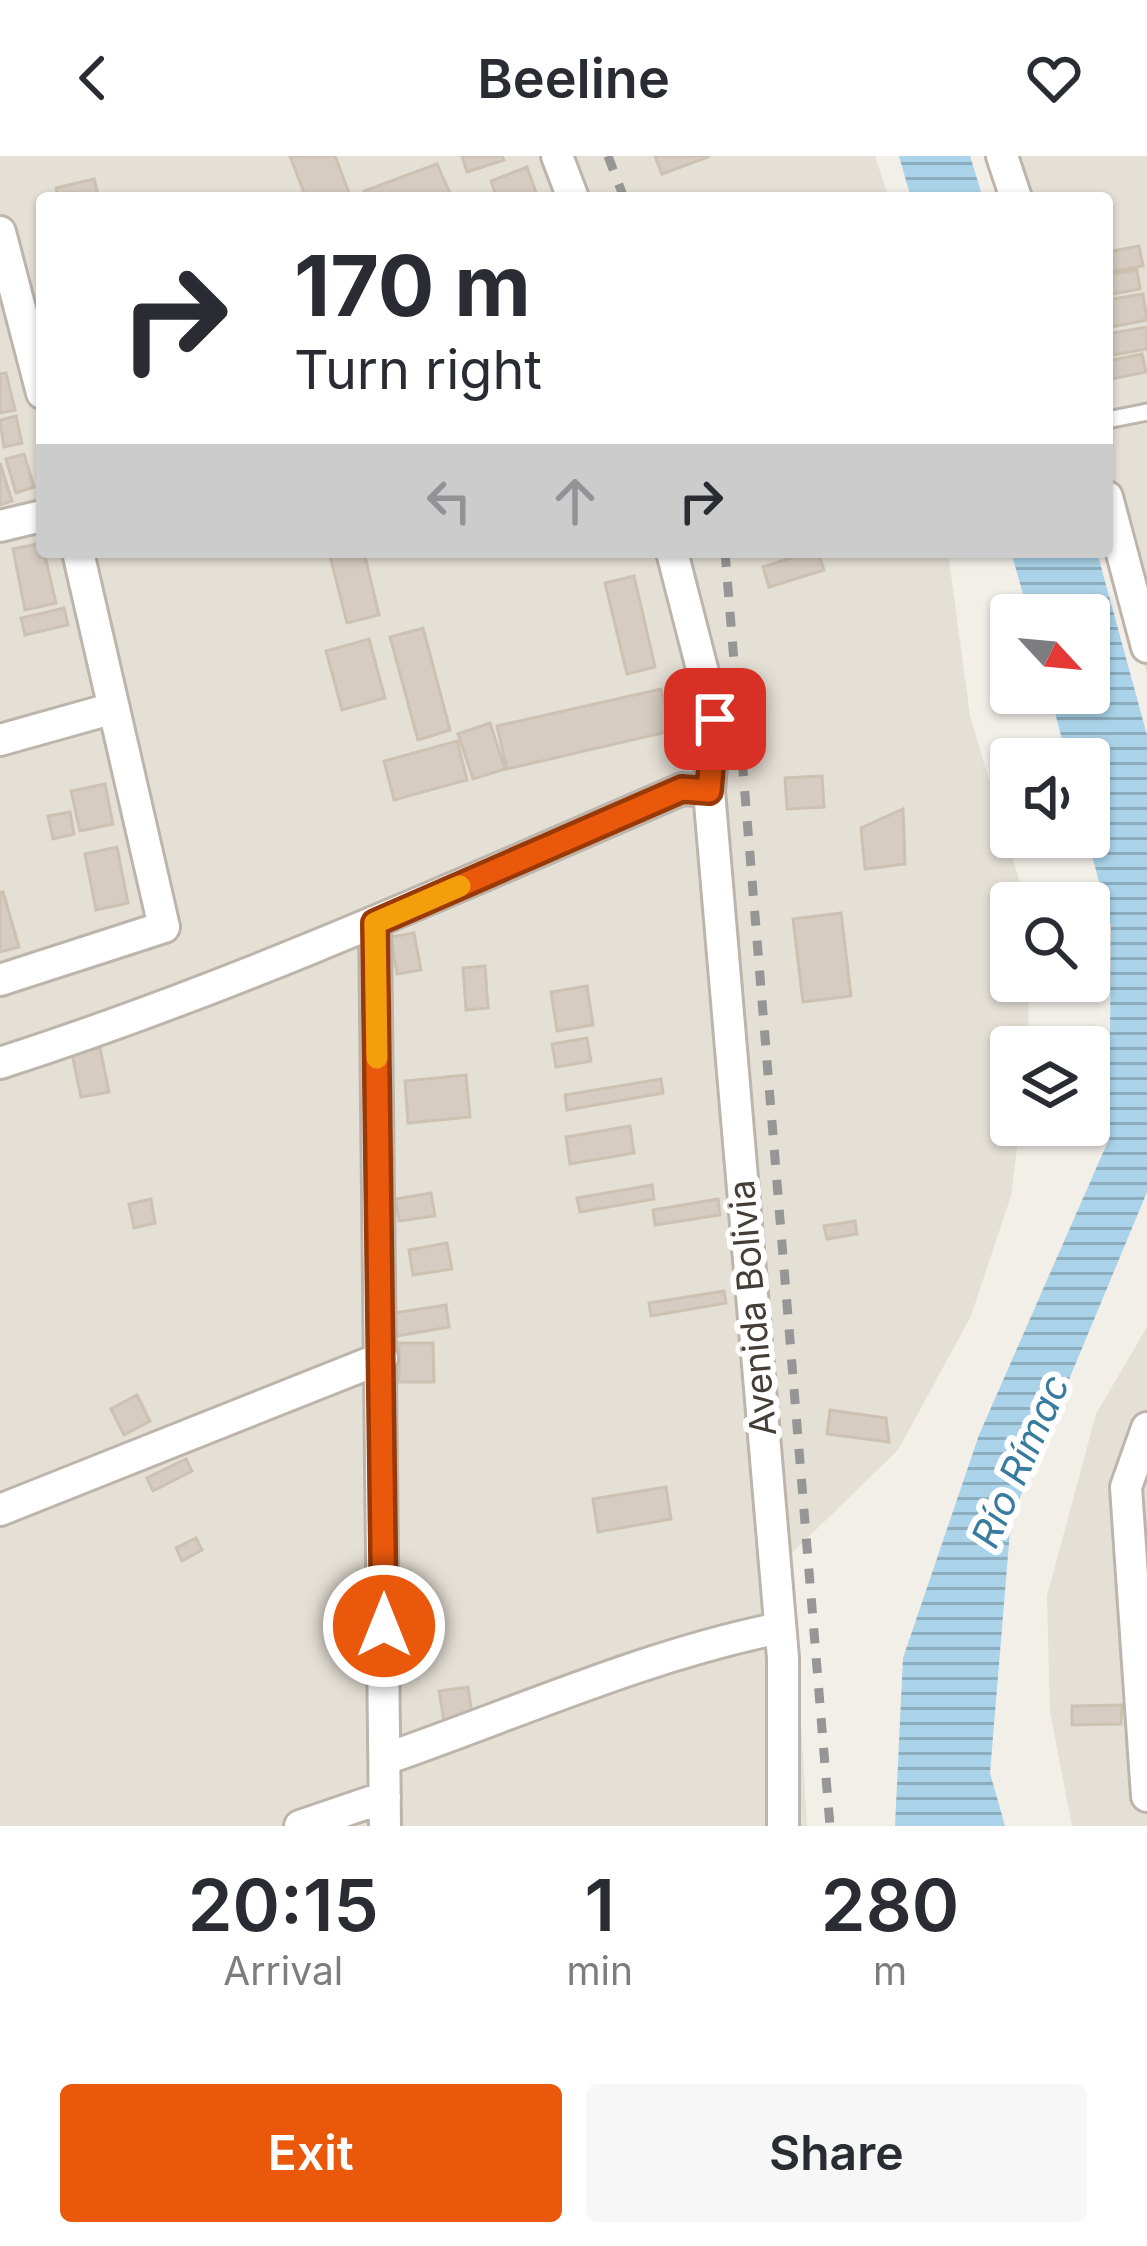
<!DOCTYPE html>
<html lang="en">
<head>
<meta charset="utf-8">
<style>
	body { margin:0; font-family:Inter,sans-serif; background:#f7f7f7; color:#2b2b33; height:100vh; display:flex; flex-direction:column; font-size:45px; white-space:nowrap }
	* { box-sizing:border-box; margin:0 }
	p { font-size:39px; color:#7c7c81 }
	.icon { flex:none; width:66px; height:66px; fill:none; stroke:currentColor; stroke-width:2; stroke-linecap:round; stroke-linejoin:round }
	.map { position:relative; height:1670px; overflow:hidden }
	.side { display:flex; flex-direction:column; background:#fff; flex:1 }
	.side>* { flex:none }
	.top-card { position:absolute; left:36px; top:36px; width:1077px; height:366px; border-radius:12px; box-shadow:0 3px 9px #0004; background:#fff; color:#2b2b33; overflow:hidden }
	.needle { width:78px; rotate:116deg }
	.buttons { position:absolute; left:990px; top:438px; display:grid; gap:24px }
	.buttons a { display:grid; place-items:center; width:120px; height:120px; border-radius:12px; background:#fff; box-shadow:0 3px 9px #0004; font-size:60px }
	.pin { position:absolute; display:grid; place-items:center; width:102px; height:102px; color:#fff; margin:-51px; border-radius:24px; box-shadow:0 6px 18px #0006 }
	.me { position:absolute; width:132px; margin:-66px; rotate:0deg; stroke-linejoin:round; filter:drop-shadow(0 0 9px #0008) }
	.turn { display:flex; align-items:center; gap:42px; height:252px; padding:0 60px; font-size:54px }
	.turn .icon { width:156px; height:156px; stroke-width:2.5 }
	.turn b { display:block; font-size:84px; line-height:102px }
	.lanes { display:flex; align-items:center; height:114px; padding:0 60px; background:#0003; justify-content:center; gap:60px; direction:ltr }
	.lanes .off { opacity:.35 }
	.eta { display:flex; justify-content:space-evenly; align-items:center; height:204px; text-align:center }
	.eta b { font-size:72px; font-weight:600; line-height:84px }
	.primary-button { display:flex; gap:24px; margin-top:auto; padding:24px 60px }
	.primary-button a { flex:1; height:138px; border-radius:12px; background:#ea580c; color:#fff; font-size:48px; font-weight:600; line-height:138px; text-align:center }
	.primary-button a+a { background:#f7f7f7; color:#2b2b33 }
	header { display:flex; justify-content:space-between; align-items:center; height:156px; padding:0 60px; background:#fff; font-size:54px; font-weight:600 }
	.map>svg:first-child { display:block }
	.residential { fill:#e5e0d6 }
	.water { fill:url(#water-rules) }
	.building { fill:#d6ccc1; stroke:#cdc1b2; stroke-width:3 }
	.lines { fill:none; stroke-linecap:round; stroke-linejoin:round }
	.service-casing { stroke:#bdb5ab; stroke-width:21 }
	.minor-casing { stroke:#bdb5ab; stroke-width:36 }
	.service { stroke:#fff; stroke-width:15 }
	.minor { stroke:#fff; stroke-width:30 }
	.rail { stroke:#969696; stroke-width:9; stroke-dasharray:15 15; stroke-linecap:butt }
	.route-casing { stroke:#983908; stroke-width:30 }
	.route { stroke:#ea580c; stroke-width:21 }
	.slow { stroke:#f59e0b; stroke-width:21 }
	.labels { text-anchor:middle; stroke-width:12; stroke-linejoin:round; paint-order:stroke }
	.street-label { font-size:36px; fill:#453e37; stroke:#fff }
	.water-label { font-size:39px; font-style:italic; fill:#397a9f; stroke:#fff }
</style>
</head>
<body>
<header><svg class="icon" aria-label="back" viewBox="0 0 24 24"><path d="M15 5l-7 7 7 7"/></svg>Beeline<svg class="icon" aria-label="heart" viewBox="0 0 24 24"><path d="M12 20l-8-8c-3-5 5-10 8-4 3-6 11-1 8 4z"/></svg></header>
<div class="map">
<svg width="1147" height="1670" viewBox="0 0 1147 1670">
	<defs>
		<pattern id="water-rules" width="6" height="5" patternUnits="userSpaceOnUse" patternTransform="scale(3)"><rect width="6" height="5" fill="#aad3e9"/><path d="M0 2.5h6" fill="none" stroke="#8cadbe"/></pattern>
	</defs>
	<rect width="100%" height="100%" fill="#f2eee8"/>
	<path class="residential" d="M0,0H875L889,42H42V396H948L970,560L1026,747H1011V825H1029L1028,891H1011V969H1020L1011,1040L971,1160L898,1294L791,1398L807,1670H0Z
		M988,0H1147V517L1107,392V42H999Z
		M1147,1171V1670H1072L1050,1556L1047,1440L1096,1258Z"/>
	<path class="water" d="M899,0H970L983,42H911Z
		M1011,396H1097L1147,579V1036L1011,1363L990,1617L1005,1670H895L903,1502L979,1279L1109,983L1111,770L1087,681L1089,603H1067L1050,537H1089V459H1029Z"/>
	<path class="building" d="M290,0H335L351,42H306Z
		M462,0H502L504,4L467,16Z
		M655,0H708V1L662,18Z
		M437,8L452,42H367L364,35Z
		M527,11L538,42H497L491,25Z
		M94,23L99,42H58L56,32Z
		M1139,90L1143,110L1107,116V96Z
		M1137,114L1140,133L1107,139V119Z
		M1143,138L1147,164L1107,172V144Z
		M1147,171V193L1107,200V178Z
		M1142,198L1146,216L1107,224V205Z
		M6,217L15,254L0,257V218Z
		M16,260L22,287L4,291L0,264Z
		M24,298L34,331L16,337L6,303Z
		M0,307L12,345L0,349Z
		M42,387L56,447L25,454L13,393Z
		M329,396H364L379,459L347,467Z
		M809,396H818L824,414L769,431L763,411Z
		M634,420L655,511L627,518L605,427Z
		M64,452L68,469L25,479L21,462Z
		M423,472L450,574L418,584L390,481Z
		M369,483L385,542L342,554L326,495Z
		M661,533L671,575L507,613L497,570Z
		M490,567L505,613L473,623L458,578Z
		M457,585L467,624L394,644L384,605Z
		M822,620L824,651L787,653L785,622Z
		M105,628L113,668L80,675L71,635Z
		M903,653L905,708L865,713L861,672Z
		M70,656L74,678L53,683L48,660Z
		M117,691L128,747L96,754L85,698Z
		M3,736L19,791L0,796V737Z
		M841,757L851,840L803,846L793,763Z
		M414,777L421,814L397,818L391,781Z
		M485,810L488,852L466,854L463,812Z
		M587,830L593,869L557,875L551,836Z
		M587,882L591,905L556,911L552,888Z
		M100,892L109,936L81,941L72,898Z
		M466,919L470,961L408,967L405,925Z
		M661,923L663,937L567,954L565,939Z
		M630,970L634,997L570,1008L566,981Z
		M652,1029L654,1043L580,1056L577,1042Z
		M431,1037L435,1060L399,1065L396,1043Z
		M151,1043L155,1067L134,1072L129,1048Z
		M718,1043L720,1059L655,1069L653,1054Z
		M855,1065L857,1078L827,1083L824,1070Z
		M447,1087L452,1113L413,1119L409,1094Z
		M724,1135L726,1147L651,1160L649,1147Z
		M446,1149L449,1171L397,1180L394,1157Z
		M399,1187H433L434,1226H399Z
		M137,1239L150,1265L124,1279L111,1253Z
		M830,1254L886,1262L889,1286L827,1278Z
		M186,1303L192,1315L153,1335L147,1322Z
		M666,1331L671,1363L598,1376L593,1343Z
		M196,1382L202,1394L182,1405L176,1392Z
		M468,1531L473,1566L445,1571L439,1535Z
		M1122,1549L1121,1568L1072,1569V1550Z"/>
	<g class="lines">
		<defs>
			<path id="service" d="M1107,264L1147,256"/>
			<path id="minor" d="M557,0L573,42
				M1002,0L1016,42
				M0,76L42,237
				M1107,341L1147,491
				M0,370L42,360
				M672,396L715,563L709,635L783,1502V1670
				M0,584L114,552
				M375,767L385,1670
				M0,824L164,771L78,396
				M0,907C233,832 457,731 682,633L709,635
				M1147,1272L1126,1331L1147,1640
				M0,1354L382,1202
				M385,1603C515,1558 645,1499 780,1472
				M300,1670L385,1641"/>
		</defs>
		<use href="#service" class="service-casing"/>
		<use href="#minor" class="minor-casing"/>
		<use href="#service" class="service"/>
		<use href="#minor" class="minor"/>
		<path class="rail" d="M608,0L624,42
			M725,396L830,1670"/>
	</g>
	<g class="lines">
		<defs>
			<path id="route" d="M384,1470L375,767L682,633L709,635L715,563"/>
		</defs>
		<use href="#route" class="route-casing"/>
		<use href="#route" class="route"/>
		<path class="slow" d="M377,902L375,767L460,730"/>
	</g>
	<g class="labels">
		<g class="street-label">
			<text transform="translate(752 1152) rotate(-95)" y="13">Avenida Bolivia</text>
		</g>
		<g class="water-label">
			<text transform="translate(1020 1305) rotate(-66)" y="14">Río Rímac</text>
		</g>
	</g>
</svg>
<div class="buttons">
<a><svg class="needle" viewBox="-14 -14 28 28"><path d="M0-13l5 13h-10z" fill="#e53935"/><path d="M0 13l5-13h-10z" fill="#7c7c81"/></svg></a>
<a><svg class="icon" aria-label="sound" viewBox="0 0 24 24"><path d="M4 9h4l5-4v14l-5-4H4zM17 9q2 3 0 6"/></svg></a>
<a><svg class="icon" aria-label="search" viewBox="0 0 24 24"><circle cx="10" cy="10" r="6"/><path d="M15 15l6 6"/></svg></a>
<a><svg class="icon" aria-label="layers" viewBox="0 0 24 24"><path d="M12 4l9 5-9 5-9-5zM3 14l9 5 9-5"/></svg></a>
</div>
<div class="pin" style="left:715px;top:563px;background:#d93025"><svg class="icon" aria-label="arrive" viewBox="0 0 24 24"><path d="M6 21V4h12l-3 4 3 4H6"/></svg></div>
<svg class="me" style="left:384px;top:1470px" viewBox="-20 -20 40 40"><circle r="17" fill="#ea580c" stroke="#fff" stroke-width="3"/><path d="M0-11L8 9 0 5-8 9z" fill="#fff"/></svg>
<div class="top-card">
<div class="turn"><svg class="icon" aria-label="right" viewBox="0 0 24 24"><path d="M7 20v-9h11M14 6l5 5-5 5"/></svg><div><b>170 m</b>Turn right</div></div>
<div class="lanes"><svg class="icon off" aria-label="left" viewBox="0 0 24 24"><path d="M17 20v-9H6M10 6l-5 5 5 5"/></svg><svg class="icon off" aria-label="ahead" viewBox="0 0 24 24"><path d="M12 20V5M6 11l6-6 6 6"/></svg><svg class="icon" aria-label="right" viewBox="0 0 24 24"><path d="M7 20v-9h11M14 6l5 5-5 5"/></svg></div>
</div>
</div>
<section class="side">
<div class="eta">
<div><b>20:15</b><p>Arrival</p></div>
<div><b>1</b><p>min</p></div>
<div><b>280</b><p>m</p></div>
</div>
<div class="primary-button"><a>Exit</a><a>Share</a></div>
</section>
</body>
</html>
